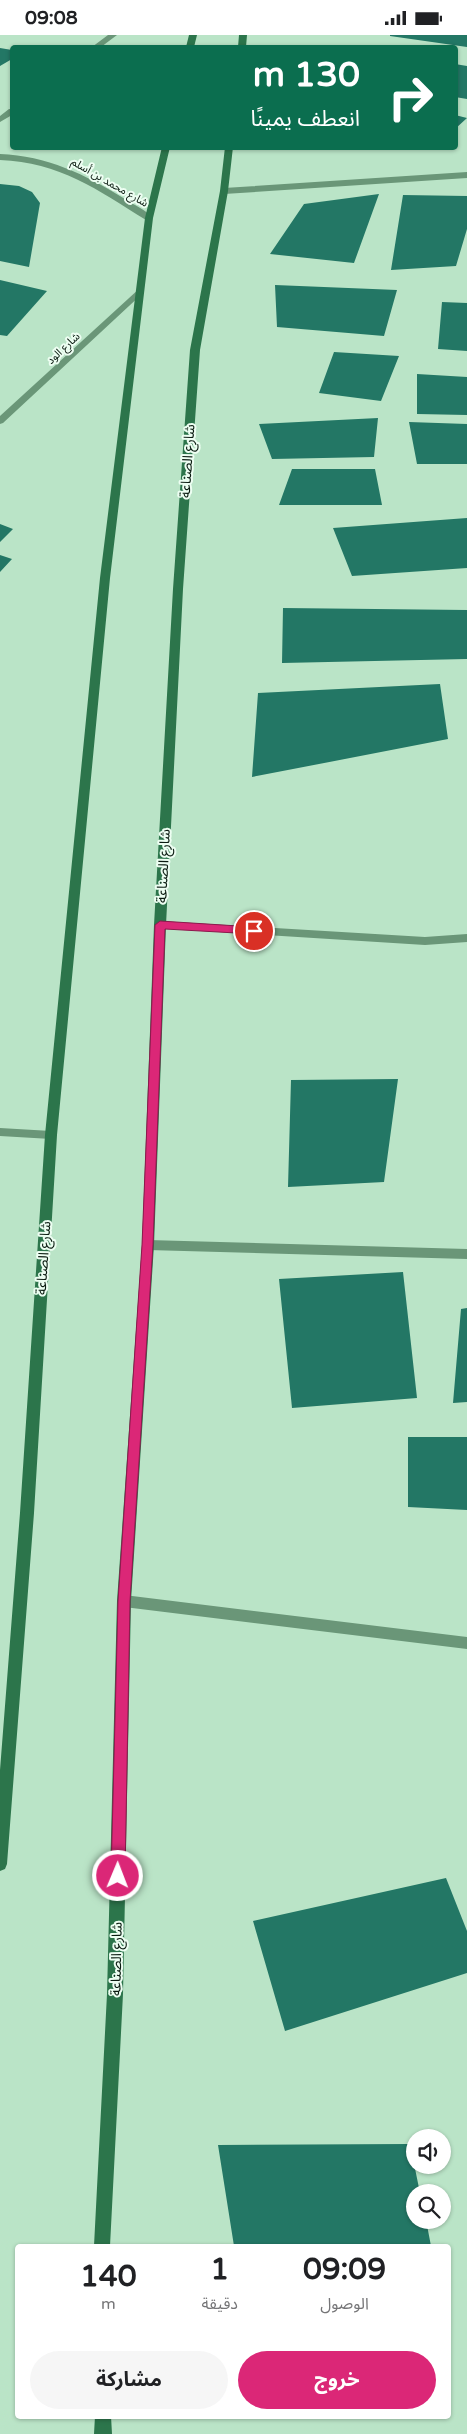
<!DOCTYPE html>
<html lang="ar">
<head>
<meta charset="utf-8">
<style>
	body { margin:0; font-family:"Varela Round","Noto Sans Arabic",sans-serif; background:#f6f6f6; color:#202124; direction:rtl; height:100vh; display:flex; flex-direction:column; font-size:19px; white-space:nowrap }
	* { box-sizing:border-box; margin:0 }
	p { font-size:16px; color:#757577 }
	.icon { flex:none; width:28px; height:28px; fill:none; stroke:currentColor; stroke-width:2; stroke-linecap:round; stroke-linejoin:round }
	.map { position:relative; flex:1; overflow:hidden; direction:ltr }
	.details { position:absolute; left:15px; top:2209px; width:436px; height:175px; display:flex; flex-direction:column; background:#fff; border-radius:5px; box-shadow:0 1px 4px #0004; direction:rtl }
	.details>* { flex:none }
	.hud { position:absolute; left:10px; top:10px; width:448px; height:105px; border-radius:5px; box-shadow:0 1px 4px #0004; direction:rtl; background:#0b6e4f; color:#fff; overflow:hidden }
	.tools { position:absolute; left:406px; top:2094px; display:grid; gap:10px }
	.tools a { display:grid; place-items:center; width:45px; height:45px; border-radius:50%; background:#fff; box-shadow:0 1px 4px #0004; font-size:25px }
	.pin { position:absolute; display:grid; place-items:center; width:42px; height:42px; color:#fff; margin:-21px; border:2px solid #fff; border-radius:50%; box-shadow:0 1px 5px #0007 }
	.me { position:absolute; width:55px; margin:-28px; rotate:1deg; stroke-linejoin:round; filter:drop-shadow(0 0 4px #0008) }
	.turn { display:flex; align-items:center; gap:18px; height:105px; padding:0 15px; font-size:22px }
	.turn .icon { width:65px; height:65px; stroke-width:2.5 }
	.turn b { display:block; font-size:35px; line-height:42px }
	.eta { display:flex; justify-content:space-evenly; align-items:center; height:85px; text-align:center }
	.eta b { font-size:30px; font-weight:700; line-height:35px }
	.cta { display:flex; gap:10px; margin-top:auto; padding:10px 15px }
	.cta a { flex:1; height:58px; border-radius:30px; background:#db2777; color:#fff; font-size:20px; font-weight:700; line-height:58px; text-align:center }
	.cta a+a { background:#f6f6f6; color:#202124 }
	.status { display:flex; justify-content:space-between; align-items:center; height:35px; padding:0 25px; background:#fff; direction:ltr }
	.status svg { height:14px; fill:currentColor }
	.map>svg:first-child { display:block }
	.building { fill:#237765 }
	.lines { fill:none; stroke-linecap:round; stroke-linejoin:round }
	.lane { fill:#6a9678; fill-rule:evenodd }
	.street { fill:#6a9678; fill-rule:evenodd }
	.secondary { fill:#2c754b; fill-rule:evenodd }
	.route { fill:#db2777; stroke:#8e194d }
	.labels { text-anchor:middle; stroke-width:4; stroke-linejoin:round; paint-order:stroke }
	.far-street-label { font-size:11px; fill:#0a1a10; stroke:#edfef2 }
	.street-label { font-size:14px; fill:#0a1a10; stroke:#edfef2 }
</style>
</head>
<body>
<div class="status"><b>09:08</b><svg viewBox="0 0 49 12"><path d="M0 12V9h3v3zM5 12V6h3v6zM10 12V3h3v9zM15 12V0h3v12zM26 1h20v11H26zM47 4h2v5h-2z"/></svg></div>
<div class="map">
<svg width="467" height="2399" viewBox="0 0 467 2399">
	<rect width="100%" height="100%" fill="#bae4c7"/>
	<path class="building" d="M390,0H467V12L390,1Z
		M0,13L12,15V24L0,31Z
		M455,29L467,31V64L455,62Z
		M455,80L467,83L455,94Z
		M0,149L19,151L32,157L40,168L29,232L0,226Z
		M379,159L354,228L270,219L304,169Z
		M403,160L467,161V194L456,231L391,235Z
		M0,245L47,256L7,301L0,300Z
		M275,250L397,255L384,301L277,292Z
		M442,267L467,268V316L438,314Z
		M334,317L399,321L381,366L319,358Z
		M417,339L467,342V380L417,379Z
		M378,383L374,422L272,424L259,389Z
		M409,387L467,389V429H417Z
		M292,434H375L382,470H279Z
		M467,483V533L352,541L333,493Z
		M0,489L13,494L0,507Z
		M0,520L12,524L0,537Z
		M283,573L467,575V624L282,628Z
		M440,649L448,704L252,742L258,658Z
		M398,1044L384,1147L288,1152L291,1045Z
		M403,1237L417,1363L292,1373L279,1244Z
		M467,1273V1367L453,1368L461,1274Z
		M408,1402H467V1475L408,1472Z
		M446,1843L467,1896V1938L285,1996L253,1886Z
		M410,2109L420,2158H415V2185H426L431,2211H234L218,2110Z"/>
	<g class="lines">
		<path class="lane" d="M0,1093L51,1096L57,1100L51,1104L0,1101Z"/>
		<path class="street" d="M108,0H117L101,12H92Z
			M9,74H12V80L0,87V81Z
			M0,119C47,121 85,139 125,164C134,170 146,175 153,183L146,185C98,155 59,127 0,125Z
			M467,137V143L224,159L220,156L224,153Z
			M140,253L143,254V258L3,388L0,389V381Z
			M160,886L425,902L467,899V907L425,910L156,893L154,890L156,887Z
			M148,1205L467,1214V1224L148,1215L144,1213L142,1210L144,1207Z
			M124,1560L467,1602V1614L124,1572L119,1570L117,1566L119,1562Z"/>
		<path class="secondary" d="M189,0H197L194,12H186Z
			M239,0H247L246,12H238Z
			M162,112H170L153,183L110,543L57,1100L34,1478L7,1829L5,1834L0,1836V1735L20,1478L45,1100L100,543L145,183Z
			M225,112H233L228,156L200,315L183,554L166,890L154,1210L131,1566L123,1959L110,2211H94L107,1959L117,1566L142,1210L154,890L173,554L190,315L220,156Z
			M95,2381H111L112,2399H94Z"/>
	</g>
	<path class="route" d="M160,886L254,892L259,896L254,899L165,894L153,1210L130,1566L125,1841L123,1845L118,1847L113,1845L111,1841L118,1566L142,1210L155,890Z"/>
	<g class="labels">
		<g class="far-street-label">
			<text transform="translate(110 147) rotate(30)" y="4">شارع محمد بن أسلم</text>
			<text transform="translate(63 313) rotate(-43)" y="4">شارع الود</text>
		</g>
		<g class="street-label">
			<text transform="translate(187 426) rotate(-86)" y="5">شارع الصناعة</text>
			<text transform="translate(163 831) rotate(-87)" y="5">شارع الصناعة</text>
			<text transform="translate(43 1223) rotate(-86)" y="5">شارع الصناعة</text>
			<text transform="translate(116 1924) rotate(-89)" y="5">شارع الصناعة</text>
		</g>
	</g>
</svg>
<div class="tools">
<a><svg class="icon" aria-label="sound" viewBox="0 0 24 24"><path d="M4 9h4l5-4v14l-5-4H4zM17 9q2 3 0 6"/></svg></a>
<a><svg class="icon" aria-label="search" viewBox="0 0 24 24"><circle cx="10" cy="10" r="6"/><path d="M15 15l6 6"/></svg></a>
</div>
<div class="pin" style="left:254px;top:896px;background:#d93025"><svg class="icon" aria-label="arrive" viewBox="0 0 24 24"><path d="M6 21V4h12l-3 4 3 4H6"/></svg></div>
<svg class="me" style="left:118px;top:1841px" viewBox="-20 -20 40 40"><circle r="17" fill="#db2777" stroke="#fff" stroke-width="3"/><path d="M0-11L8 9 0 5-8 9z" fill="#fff"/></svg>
<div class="hud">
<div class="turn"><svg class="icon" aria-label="right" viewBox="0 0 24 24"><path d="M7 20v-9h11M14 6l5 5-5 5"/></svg><div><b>130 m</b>انعطف يمينًا</div></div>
</div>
<section class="details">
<div class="eta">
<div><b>09:09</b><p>الوصول</p></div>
<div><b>1</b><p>دقيقة</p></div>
<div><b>140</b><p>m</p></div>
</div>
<div class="cta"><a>خروج</a><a>مشاركة</a></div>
</section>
</div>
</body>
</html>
